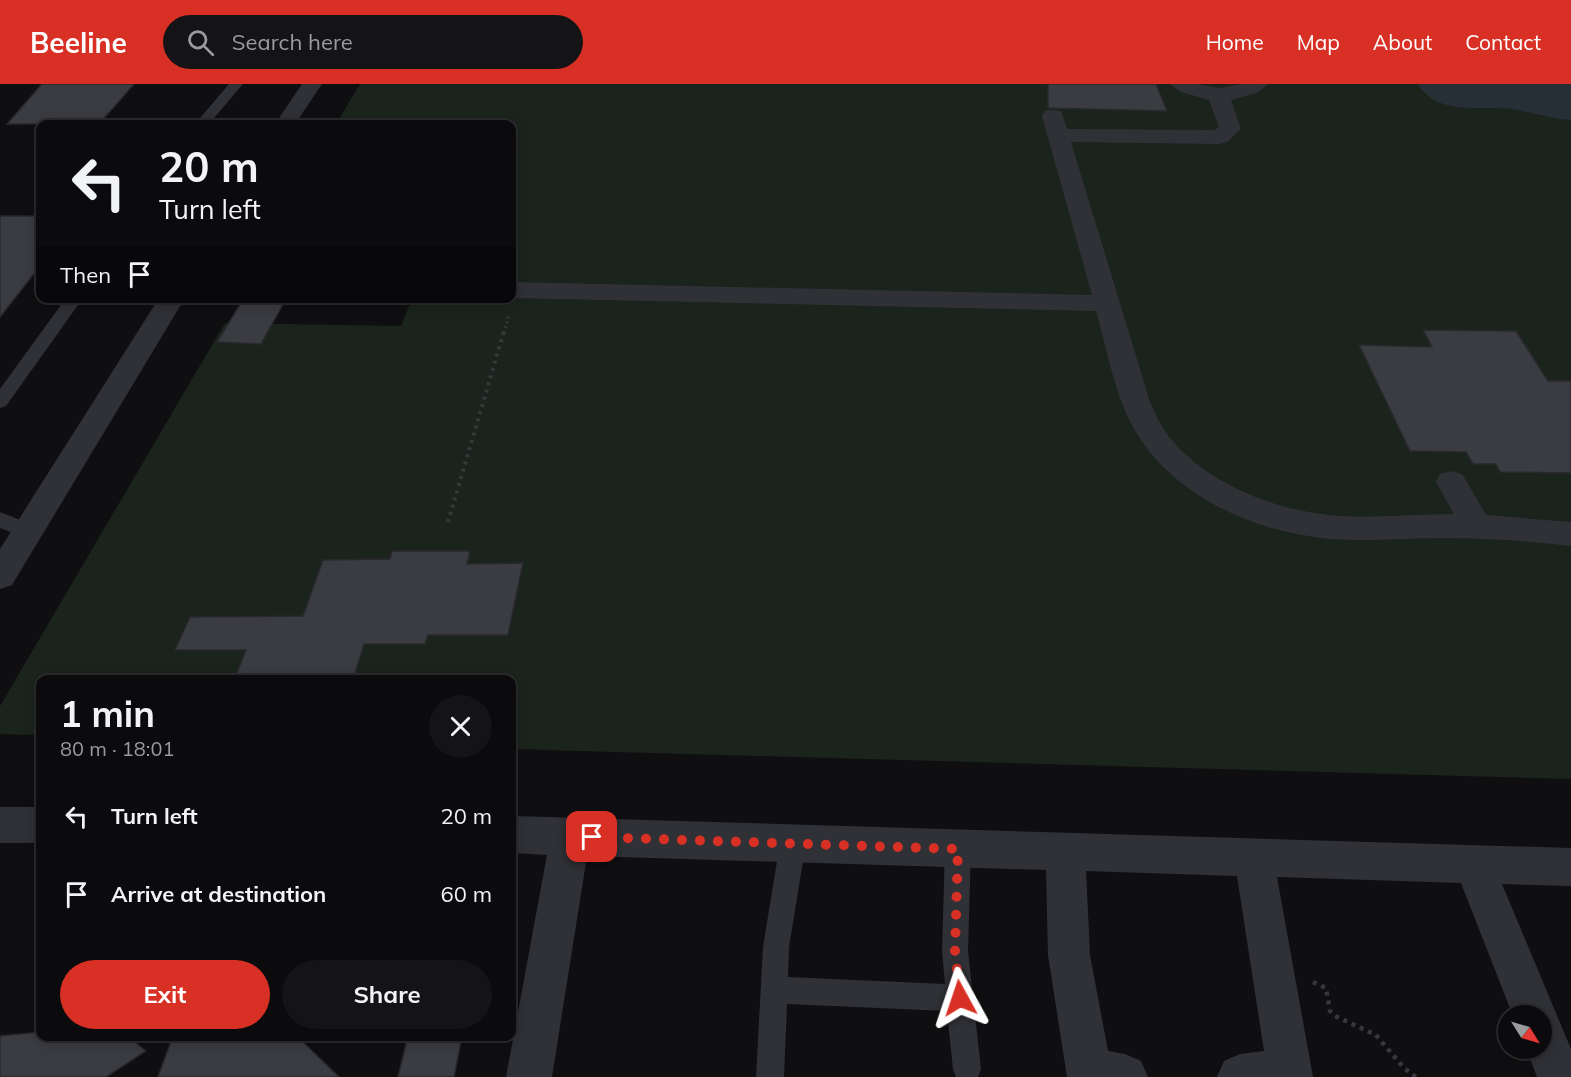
<!DOCTYPE html>
<html lang="en">
<head>
<meta charset="utf-8">
<style>
	body { margin:0; font-family:Mulish,sans-serif; background:#141416; color:#f1f3f6; height:100vh; display:flex; flex-direction:column; font-size:22px; white-space:nowrap }
	* { box-sizing:border-box; margin:0 }
	p { font-size:20px; color:#9a9b9d }
	.icon { flex:none; width:33px; height:33px; fill:none; stroke:currentColor; stroke-width:2; stroke-linecap:round; stroke-linejoin:round }
	.map { position:relative; flex:1; overflow:hidden }
	.panel { position:absolute; left:36px; top:591px; width:480px; height:366px; display:flex; flex-direction:column; background:#0b0b0d; border-radius:12px; box-shadow:0 3px 15px #0003,0 0 0 2px #2b2b2e }
	.panel>* { flex:none }
	.top-card { position:absolute; left:36px; top:36px; width:480px; height:183px; border-radius:12px; box-shadow:0 3px 15px #0003,0 0 0 2px #2b2b2e; background:#0b0b0d; color:#f1f3f6; overflow:hidden }
	.needle { width:39px; rotate:127deg }
	.fabs { position:absolute; left:1498px; top:921px; display:grid; gap:12px }
	.fabs a { display:grid; place-items:center; width:54px; height:54px; border-radius:50%; background:#0b0b0d; box-shadow:0 3px 15px #0003,0 0 0 2px #2b2b2e; font-size:30px }
	.pin { position:absolute; display:grid; place-items:center; width:51px; height:51px; color:#fff; margin:-26px; border-radius:12px; box-shadow:0 3px 9px #0006 }
	.me { position:absolute; width:66px; margin:-33px; rotate:355deg; stroke-linejoin:round; filter:drop-shadow(0 0 4px #0008) }
	.turn { display:flex; align-items:center; gap:21px; height:126px; padding:0 24px; font-size:27px }
	.turn .icon { width:78px; height:78px; stroke-width:2.5 }
	.turn b { display:block; font-size:42px; line-height:51px }
	.then { display:flex; align-items:center; height:57px; padding:0 24px; background:#0003; gap:12px; font-size:22px }
	.round { display:grid; place-items:center; flex:none; width:63px; height:63px; border-radius:32px; background:#141416 }
	.summary { display:flex; align-items:center; justify-content:space-between; height:102px; padding:0 24px }
	h1 { font-size:36px; font-weight:700; line-height:45px }
	.action { display:flex; gap:12px; margin-top:auto; padding:12px 24px }
	.action a { flex:1; height:69px; border-radius:36px; background:#d93025; color:#fff; font-size:24px; font-weight:700; line-height:69px; text-align:center }
	.action a+a { background:#141416; color:#f1f3f6 }
	ul { padding:0; list-style:none }
	li { display:flex; align-items:center; gap:18px; height:78px; padding:0 24px }
	li div { flex:1 }
	li b { display:block; font-size:22px }
	li em { font-style:normal }
	header { display:flex; align-items:center; gap:36px; box-sizing:border-box; height:84px; padding:0 30px; background:#d93025; color:#fff }
	header strong { font-size:28px }
	nav { display:flex; gap:33px; margin-inline-start:auto; font-size:21px }
	.search { width:420px; height:54px; background:#141416; display:flex; align-items:center; gap:15px; box-sizing:border-box; padding:0 21px; border-radius:33px; color:#9a9b9d; font-size:22px }
	.map>svg:first-child { display:block }
	.green { fill:#1b231d }
	.water { fill:#272f36 }
	.building { fill:#3b3c41; stroke:#29292d; stroke-width:1.5 }
	.lines { fill:none; stroke-linecap:round; stroke-linejoin:round }
	.path-far2 { stroke:#36383d; stroke-width:3; stroke-dasharray:2 3; stroke-linecap:butt }
	.path-far1 { stroke:#36383d; stroke-width:4; stroke-dasharray:3 4.5; stroke-linecap:butt }
	.path { stroke:#36383d; stroke-width:4.5; stroke-dasharray:4 5; stroke-linecap:butt }
	.lane { fill:#303136; fill-rule:evenodd }
	.street { fill:#303136; fill-rule:evenodd }
	.route { stroke:#d93025; stroke-width:10; stroke-dasharray:0 18 }
</style>
</head>
<body>
<header>
<strong>Beeline</strong>
<div class="search"><svg class="icon" aria-label="search" viewBox="0 0 24 24"><circle cx="10" cy="10" r="6"/><path d="M15 15l6 6"/></svg>Search here</div>
<nav><a>Home</a><a>Map</a><a>About</a><a>Contact</a></nav>
</header>
<div class="map">
<svg width="1571" height="993" viewBox="0 0 1571 993">
	<rect width="100%" height="100%" fill="#0f0f11"/>
	<path class="green" d="M360,0H1571V695L512,665V596H40V651L0,650V622L225,239L401,242L412,215L512,214V40H336Z"/>
	<path class="water" d="M1418,0H1571V36C1551,35 1532,28 1512,25C1482,21 1437,33 1418,0Z"/>
	<path class="building" d="M42,0H134L99,40H7Z
		M1048,0H1156L1167,27L1048,24Z
		M0,132H40V182L0,233Z
		M244,214L286,215L261,260L217,258Z
		M1423,246L1516,247L1548,297H1571V389L1500,388L1496,380H1473L1466,368L1410,367L1359,261L1432,263Z
		M392,467H470L467,480L523,479L508,551H428L425,560H364L353,596H234L246,566H175L190,533L303,532L323,476L390,475Z
		M40,948V952H127L146,967L106,993H0V952Z
		M173,952H232L231,957H302L339,993H158Z
		M408,952H462L454,993H398Z"/>
	<g class="lines">
		<path class="path-far2" d="M504,249L509,231"/>
		<path class="path-far1" d="M448,438L504,247"/>
		<path class="path" d="M1313,898L1326,904L1330,927L1335,932L1376,951L1404,984L1416,993"/>
		<path class="lane" d="M229,0H243L209,40H195Z
			M66,214H83L6,322L0,324V305Z
			M0,428L33,441L36,446L33,451L26,454L0,444Z
			M793,747L802,751L806,759L789,863L788,893L945,900L942,867L945,765L949,757L958,753L967,757L971,765L968,867L981,985L978,993H956L953,985L947,927L787,920L784,993H756L763,863L780,759L784,751Z"/>
		<path class="street" d="M302,0H322L295,40H275Z
			M1170,0H1197L1219,4L1243,0H1268L1257,9L1231,16L1241,45L1227,58L1219,60L1071,58L1150,318C1154,325 1156,332 1160,339C1192,394 1269,425 1329,431C1370,435 1412,430 1454,430L1436,398L1440,390L1451,387L1462,390L1486,431L1571,438V462C1529,457 1487,454 1444,454C1407,454 1369,458 1331,455C1256,449 1171,412 1133,343C1114,308 1107,265 1096,227L512,214V198L1092,211L1042,32L1045,27L1053,26L1061,27L1067,45L1214,46L1219,43L1209,16L1181,8Z
			M159,214H185L12,501L0,505V465Z
			M0,723H40V759H0Z
			M512,732L1571,764V802L1502,800L1571,965V993H1537L1526,964H1542V932H1513L1461,799L1277,793L1313,993H1217L1224,977L1240,970L1264,967L1237,792L1086,787L1090,871L1108,967L1125,970L1141,977L1148,993H1067L1048,871L1046,786L587,772L552,993H506L547,771L512,769Z"/>
	</g>
	<g class="lines">
		<path class="route" d="M592,753L958,765L955,867L960,914"/>
	</g>
</svg>
<div class="fabs">
<a><svg class="needle" viewBox="-14 -14 28 28"><path d="M0-13l5 13h-10z" fill="#e53935"/><path d="M0 13l5-13h-10z" fill="#9a9b9d"/></svg></a>
</div>
<div class="pin" style="left:592px;top:753px;background:#d93025"><svg class="icon" aria-label="arrive" viewBox="0 0 24 24"><path d="M6 21V4h12l-3 4 3 4H6"/></svg></div>
<svg class="me" style="left:960px;top:914px" viewBox="-20 -20 40 40"><path d="M0-17L14 15 0 8-14 15z" fill="#d93025" stroke="#fff" stroke-width="4"/></svg>
<div class="top-card">
<div class="turn"><svg class="icon" aria-label="left" viewBox="0 0 24 24"><path d="M17 20v-9H6M10 6l-5 5 5 5"/></svg><div><b>20 m</b>Turn left</div></div>
<div class="then">Then<svg class="icon" aria-label="arrive" viewBox="0 0 24 24"><path d="M6 21V4h12l-3 4 3 4H6"/></svg></div>
</div>
<section class="panel">
<div class="summary"><div><h1>1 min</h1><p>80 m · 18:01</p></div><a class="round"><svg class="icon" aria-label="close" viewBox="0 0 24 24"><path d="M6 6l12 12M18 6L6 18"/></svg></a></div>
<ul>
<li><svg class="icon" aria-label="left" viewBox="0 0 24 24"><path d="M17 20v-9H6M10 6l-5 5 5 5"/></svg><div><b>Turn left</b></div><em>20 m</em></li>
<li><svg class="icon" aria-label="arrive" viewBox="0 0 24 24"><path d="M6 21V4h12l-3 4 3 4H6"/></svg><div><b>Arrive at destination</b></div><em>60 m</em></li>
</ul>
<div class="action"><a>Exit</a><a>Share</a></div>
</section>
</div>
</body>
</html>
